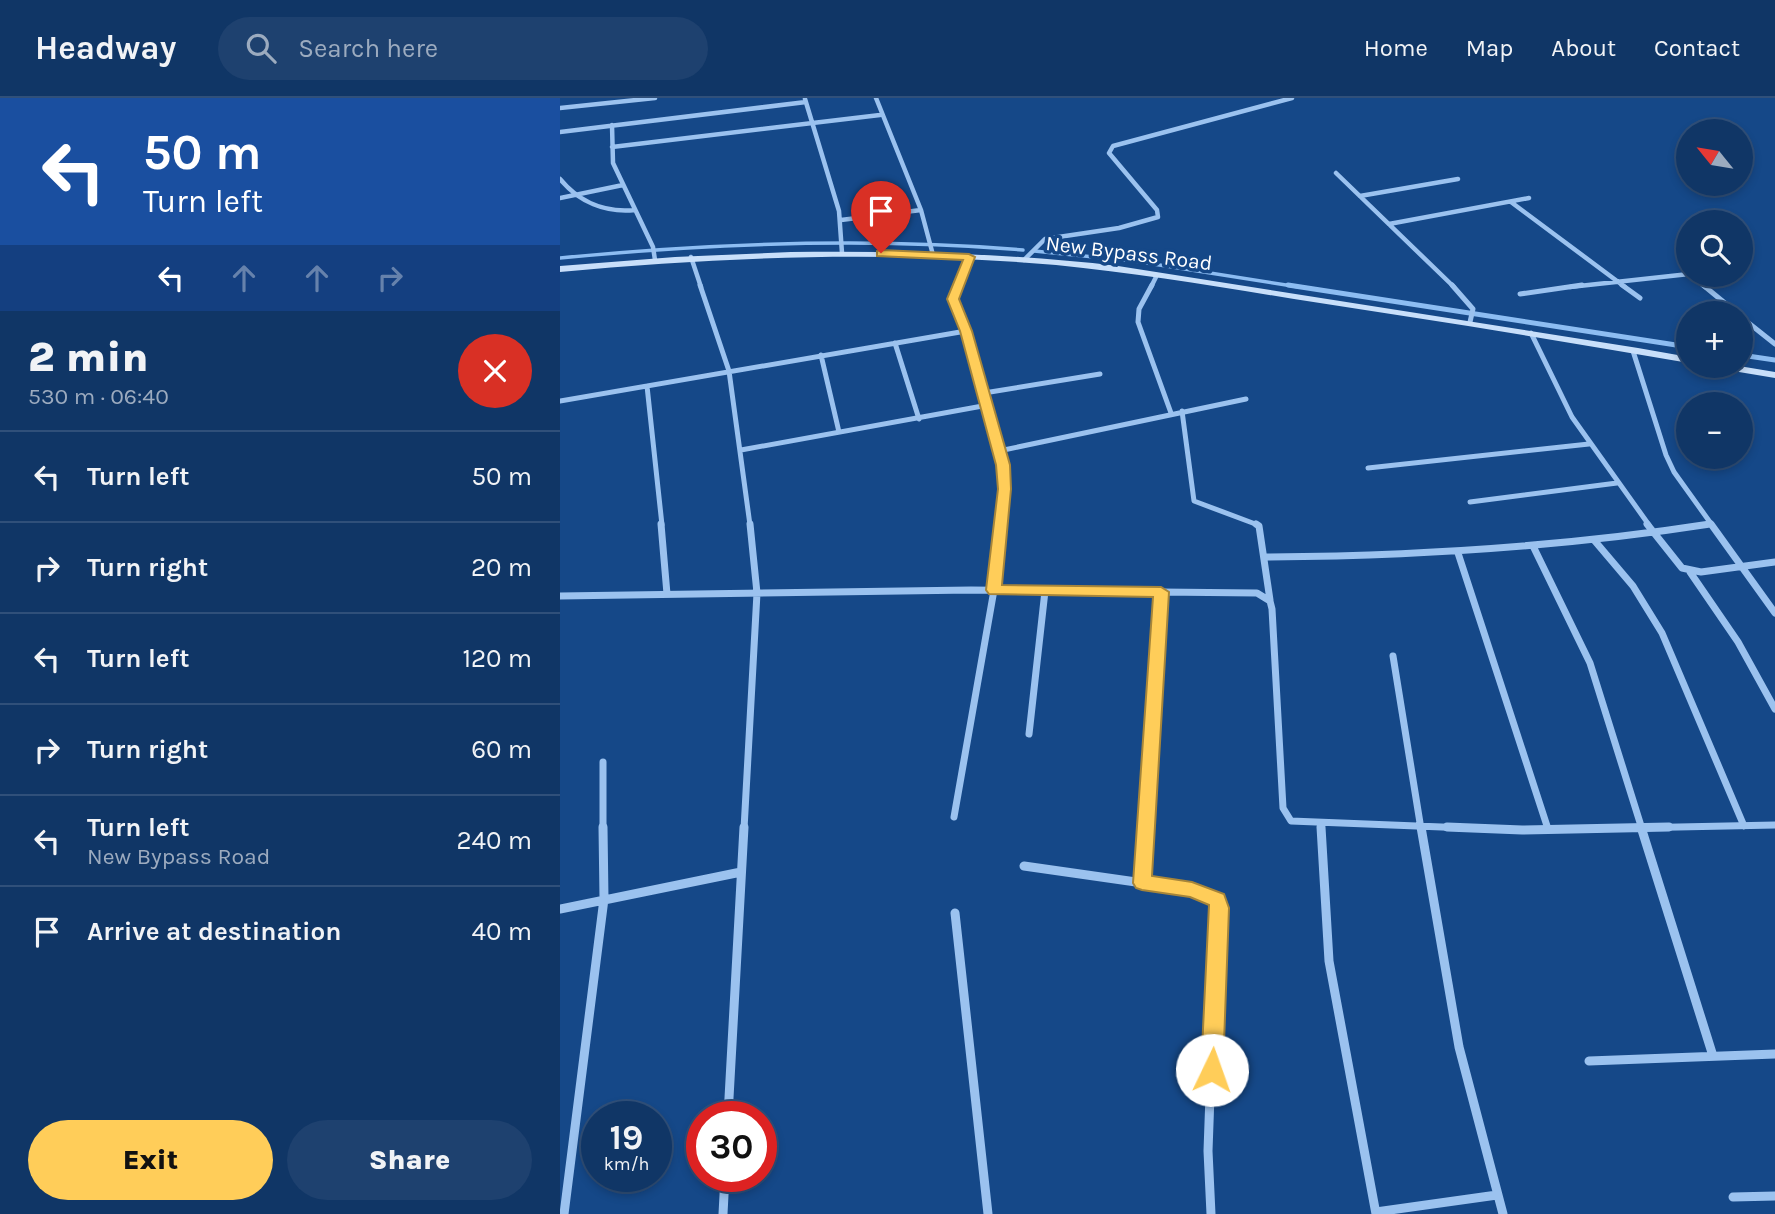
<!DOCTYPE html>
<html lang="en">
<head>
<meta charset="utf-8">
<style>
	body { margin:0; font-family:Karla,sans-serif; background:#1e416f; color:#f1f3f6; height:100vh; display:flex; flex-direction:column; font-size:26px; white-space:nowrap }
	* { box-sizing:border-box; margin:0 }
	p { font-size:23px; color:#9cabbf }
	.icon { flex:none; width:38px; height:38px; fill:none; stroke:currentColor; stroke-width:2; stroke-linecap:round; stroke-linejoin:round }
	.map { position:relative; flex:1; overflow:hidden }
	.sheet { display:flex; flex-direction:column; background:#103666; width:560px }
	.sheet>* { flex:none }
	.banner { background:#1a4fa0; color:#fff; overflow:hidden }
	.needle { width:46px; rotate:300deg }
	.fabs { position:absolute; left:1116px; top:21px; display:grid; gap:14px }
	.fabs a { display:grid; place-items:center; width:77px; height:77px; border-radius:50%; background:#103666; box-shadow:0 4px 10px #0003,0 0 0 2px #30507a; font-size:35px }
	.speed { position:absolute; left:21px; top:1003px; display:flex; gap:14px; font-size:35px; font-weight:700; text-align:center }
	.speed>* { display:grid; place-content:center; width:91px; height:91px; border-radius:50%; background:#103666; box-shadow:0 4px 10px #0003,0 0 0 2px #30507a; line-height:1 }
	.speed small { font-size:18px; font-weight:400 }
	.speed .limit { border:10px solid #d22; background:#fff; color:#111 }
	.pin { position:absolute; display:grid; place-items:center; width:60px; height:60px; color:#fff; margin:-72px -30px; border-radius:50% 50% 50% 0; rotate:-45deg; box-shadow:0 0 7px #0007 }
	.pin .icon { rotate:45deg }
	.me { position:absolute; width:77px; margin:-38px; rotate:3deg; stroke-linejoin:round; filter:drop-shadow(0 0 5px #0008) }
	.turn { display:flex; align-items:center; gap:24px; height:147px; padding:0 28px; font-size:32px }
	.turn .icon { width:91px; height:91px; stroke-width:2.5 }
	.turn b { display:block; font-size:49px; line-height:60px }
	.lanes { display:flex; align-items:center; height:66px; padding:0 28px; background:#0003; justify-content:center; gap:35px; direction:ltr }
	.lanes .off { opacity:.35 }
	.round { display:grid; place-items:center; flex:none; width:74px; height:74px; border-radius:37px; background:#1e416f }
	.head { display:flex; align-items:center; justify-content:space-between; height:119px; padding:0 28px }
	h1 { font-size:42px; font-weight:800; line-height:52px }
	.action { display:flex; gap:14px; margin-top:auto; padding:14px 28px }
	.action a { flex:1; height:80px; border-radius:42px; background:#ffcd59; color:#111; font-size:28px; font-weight:800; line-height:80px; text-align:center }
	.action a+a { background:#1e416f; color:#f1f3f6 }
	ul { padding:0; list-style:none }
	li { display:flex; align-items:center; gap:21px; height:91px; padding:0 28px; border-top:2px solid #30507a }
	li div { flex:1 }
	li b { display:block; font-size:26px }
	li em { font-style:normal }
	header { display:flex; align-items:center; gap:42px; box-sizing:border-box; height:98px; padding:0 35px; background:#103666; border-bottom:2px solid #30507a }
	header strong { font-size:33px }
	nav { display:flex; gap:38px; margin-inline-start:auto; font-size:24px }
	.search { width:490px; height:63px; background:#1e416f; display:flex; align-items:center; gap:18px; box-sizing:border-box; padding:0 24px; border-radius:38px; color:#9cabbf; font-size:26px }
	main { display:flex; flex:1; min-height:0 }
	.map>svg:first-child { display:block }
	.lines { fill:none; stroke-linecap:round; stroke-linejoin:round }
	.stream-far1 { stroke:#8dbdf2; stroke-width:3.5 }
	.stream { stroke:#8dbdf2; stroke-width:5 }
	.street-far3 { stroke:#9bc2ef; stroke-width:4.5 }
	.street-far2 { stroke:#9bc2ef; stroke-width:5 }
	.street-far1 { stroke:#9bc2ef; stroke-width:7 }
	.street { stroke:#9bc2ef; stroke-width:9 }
	.secondary { fill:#c8dffa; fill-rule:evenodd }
	.route { fill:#ffcd59; stroke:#a6853a; stroke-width:2 }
	.labels { text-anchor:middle; stroke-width:7; stroke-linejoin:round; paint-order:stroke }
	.far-street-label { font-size:21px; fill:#fff; stroke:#154888 }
</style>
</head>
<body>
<header>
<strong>Headway</strong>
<div class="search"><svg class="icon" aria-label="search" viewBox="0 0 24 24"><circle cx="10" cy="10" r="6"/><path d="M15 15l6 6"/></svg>Search here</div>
<nav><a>Home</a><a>Map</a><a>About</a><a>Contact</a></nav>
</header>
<main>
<section class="sheet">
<div class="banner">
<div class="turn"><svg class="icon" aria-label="left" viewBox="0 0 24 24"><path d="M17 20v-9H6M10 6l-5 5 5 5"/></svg><div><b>50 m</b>Turn left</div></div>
<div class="lanes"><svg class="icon" aria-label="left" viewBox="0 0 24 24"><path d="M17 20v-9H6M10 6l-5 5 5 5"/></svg><svg class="icon off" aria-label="ahead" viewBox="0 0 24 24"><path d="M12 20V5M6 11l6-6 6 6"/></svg><svg class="icon off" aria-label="ahead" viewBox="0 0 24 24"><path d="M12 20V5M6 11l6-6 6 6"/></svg><svg class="icon off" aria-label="right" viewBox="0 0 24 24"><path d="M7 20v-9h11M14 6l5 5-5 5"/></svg></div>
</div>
<div class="head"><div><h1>2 min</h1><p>530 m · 06:40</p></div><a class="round" style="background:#d93025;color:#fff"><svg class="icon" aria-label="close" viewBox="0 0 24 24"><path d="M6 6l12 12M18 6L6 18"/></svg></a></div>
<ul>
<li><svg class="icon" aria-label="left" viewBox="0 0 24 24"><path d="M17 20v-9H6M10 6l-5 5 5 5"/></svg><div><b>Turn left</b></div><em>50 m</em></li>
<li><svg class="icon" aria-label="right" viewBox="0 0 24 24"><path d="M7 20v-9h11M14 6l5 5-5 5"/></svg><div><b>Turn right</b></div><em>20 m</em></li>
<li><svg class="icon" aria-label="left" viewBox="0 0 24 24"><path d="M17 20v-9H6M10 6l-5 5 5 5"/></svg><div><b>Turn left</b></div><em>120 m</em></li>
<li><svg class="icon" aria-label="right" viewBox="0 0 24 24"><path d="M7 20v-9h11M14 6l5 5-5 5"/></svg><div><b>Turn right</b></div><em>60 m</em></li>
<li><svg class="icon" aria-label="left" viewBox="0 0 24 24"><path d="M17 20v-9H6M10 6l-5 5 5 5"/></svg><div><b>Turn left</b><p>New Bypass Road</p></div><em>240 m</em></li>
<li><svg class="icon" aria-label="arrive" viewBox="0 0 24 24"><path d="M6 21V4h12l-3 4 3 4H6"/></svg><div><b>Arrive at destination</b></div><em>40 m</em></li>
</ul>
<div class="action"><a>Exit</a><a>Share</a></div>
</section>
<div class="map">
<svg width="1215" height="1116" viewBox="0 0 1215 1116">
	<rect width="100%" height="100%" fill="#154888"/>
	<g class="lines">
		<path class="stream-far1" d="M474,153L574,163L739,189
			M0,160C155,145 308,139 463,152"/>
		<path class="stream" d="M728,187L1129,249
			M1181,257L1215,262"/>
		<path class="street-far3" d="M316,0L361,112L373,157
			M245,1L279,113L282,155
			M0,10L95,0
			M52,27L53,65L93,149L95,162
			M0,34L246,4
			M52,49L320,17
			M776,75L894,189
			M0,81C19,104 45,115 75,112
			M800,98L898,81
			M0,100L63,87
			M951,104L1065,189
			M281,122L361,112
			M829,126L969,100
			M131,159L141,189
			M464,162L485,141L559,130L598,119L597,112L549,55L553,48L732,0
			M1131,177L1145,189
			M397,189L409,159
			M591,189L597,177
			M1010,189L1129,176"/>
		<path class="street-far2" d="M140,187L169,273L190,427
			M398,187L393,200L406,233L445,380L440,427
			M592,187L579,211L578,224L611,315
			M892,187L913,211L910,224
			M1062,187L1080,200
			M1143,187L1177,215
			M960,196L1022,187
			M1181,219L1215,246
			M971,235L1012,319L1089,427
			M335,245L359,321
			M1073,253L1106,357L1114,374L1152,427
			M261,257L279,334
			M87,288L102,427
			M424,295L540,276
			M0,303L406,233
			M622,313L634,403L698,427
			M181,352L428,307
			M439,353L686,301
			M808,370L1029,346
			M910,404L1057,385
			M1142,427L1150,426"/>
		<path class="street-far1" d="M101,426L107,496
			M696,426L699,428L710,502
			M1087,426L1122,470L1141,474L1215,464
			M1151,426L1215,515
			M1034,442L1073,488L1102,535L1184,728
			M973,448L1030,565L1082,731
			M898,455L988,731
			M704,459C854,458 1002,449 1150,426
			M1130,474L1178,544L1215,611
			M0,498L411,492L697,495L710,503L712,511L723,710L731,723L932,731
			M833,558L861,731
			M469,636L485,493
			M43,664V731
			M394,719L434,492L441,426
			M761,725V731
			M184,731L197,495L190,426
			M586,731L601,494
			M1021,731L1215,727"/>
		<path class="street" d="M761,729L769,863L816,1116
			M861,729L899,949L943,1116
			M887,729L962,732L1109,729
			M1081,729L1153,958
			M464,768L632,792L657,802L648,1053L651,1116
			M582,785L586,729
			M0,811L181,774
			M395,815L428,1116
			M1029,963L1215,956
			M168,1018L184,729
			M1173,1099L1215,1098
			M816,1114L937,1097
			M4,1116L44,801L43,729
			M163,1116L165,1078"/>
		<path class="secondary" d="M231,154C340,153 449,155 558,168L1078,250L1129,259V265C997,242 866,221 734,201C655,188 576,175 496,167C331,153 165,158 0,174V168L115,159Z
			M1156,268H1179L1215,274V280L1161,271Z"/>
	</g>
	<path class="route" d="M321,152L409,156L415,159L399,201L412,233L450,367L451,391L442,487L601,489L609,494L592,778L632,784L664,796L669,810L663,972L660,979L652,982L645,979L641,972L649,807L630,799L582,792L576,790L573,785L593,499L429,496L426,492L438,391L436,367L400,233L387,201L403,162L317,158V153Z"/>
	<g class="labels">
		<g class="far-street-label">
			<text transform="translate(569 155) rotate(7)" y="7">New Bypass Road</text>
		</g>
	</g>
</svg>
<div class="fabs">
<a><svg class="needle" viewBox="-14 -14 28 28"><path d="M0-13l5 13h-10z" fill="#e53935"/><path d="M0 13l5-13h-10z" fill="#9cabbf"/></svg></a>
<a><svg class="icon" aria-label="search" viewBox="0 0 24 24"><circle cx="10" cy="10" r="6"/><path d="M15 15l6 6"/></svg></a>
<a>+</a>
<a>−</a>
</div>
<div class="speed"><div>19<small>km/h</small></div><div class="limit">30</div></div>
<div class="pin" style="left:321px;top:155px;background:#d93025"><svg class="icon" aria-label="arrive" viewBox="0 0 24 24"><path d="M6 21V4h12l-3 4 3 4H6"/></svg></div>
<svg class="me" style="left:652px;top:972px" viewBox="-20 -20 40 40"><circle r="19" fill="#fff"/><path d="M0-13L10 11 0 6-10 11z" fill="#ffcd59"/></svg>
</div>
</main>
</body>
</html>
